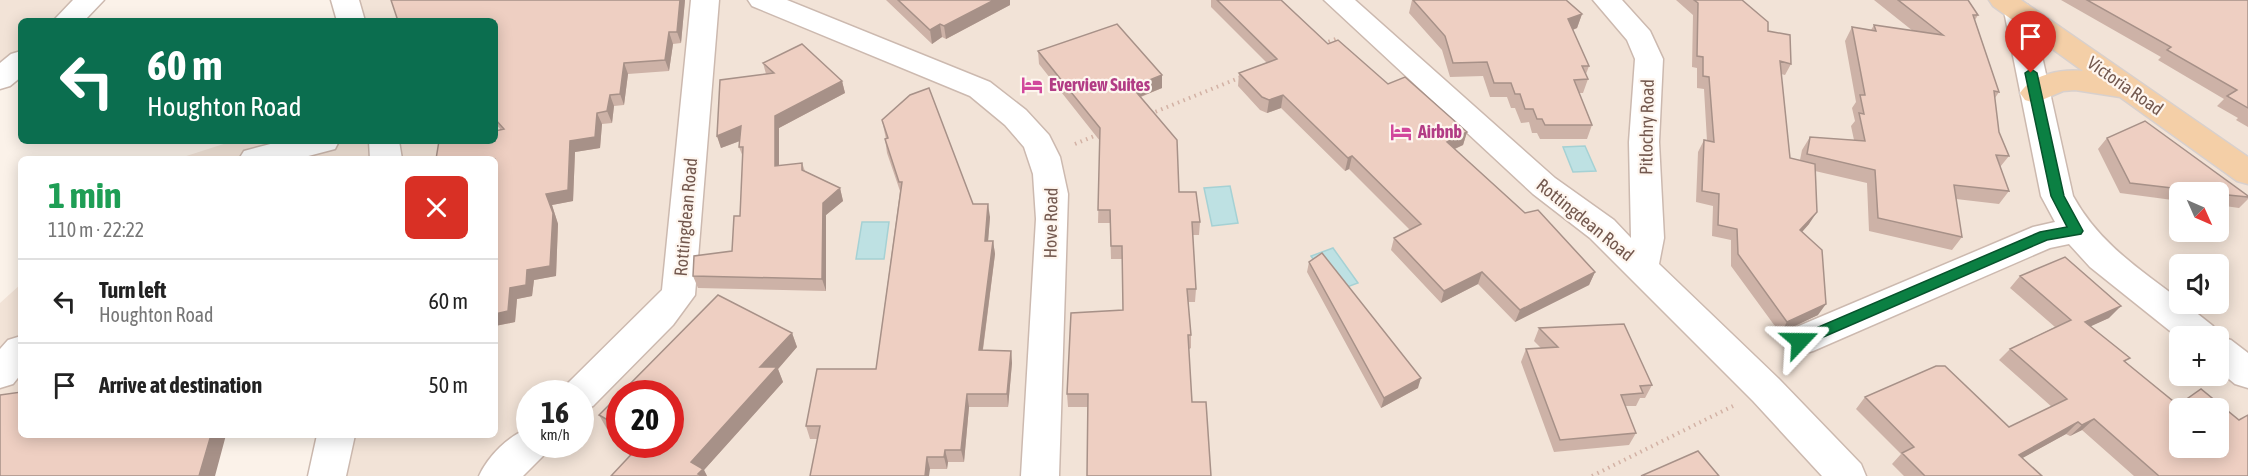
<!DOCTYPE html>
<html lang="en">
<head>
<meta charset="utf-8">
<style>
	body { margin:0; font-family:"Asap Condensed",sans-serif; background:#f2f2f2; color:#222; height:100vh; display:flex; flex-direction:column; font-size:22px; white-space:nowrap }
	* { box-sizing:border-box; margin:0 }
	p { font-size:20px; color:#767676 }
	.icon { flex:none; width:33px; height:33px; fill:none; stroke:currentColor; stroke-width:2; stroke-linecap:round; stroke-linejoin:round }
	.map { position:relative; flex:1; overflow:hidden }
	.side { position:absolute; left:18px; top:156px; width:480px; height:282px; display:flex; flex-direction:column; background:#fff; border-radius:9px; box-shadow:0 3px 15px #0003 }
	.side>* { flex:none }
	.guide { position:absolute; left:18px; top:18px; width:480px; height:126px; border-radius:9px; box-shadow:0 3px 15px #0003; background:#0b6e4f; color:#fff; overflow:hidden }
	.needle { width:39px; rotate:135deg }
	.buttons { position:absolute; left:2169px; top:182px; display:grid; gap:12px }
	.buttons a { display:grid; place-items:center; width:60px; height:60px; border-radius:9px; background:#fff; box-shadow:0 3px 15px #0003; font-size:30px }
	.speed { position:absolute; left:516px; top:380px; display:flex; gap:12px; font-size:30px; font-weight:700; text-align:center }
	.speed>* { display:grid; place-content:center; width:78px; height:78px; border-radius:50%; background:#fff; box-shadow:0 3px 15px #0003; line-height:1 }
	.speed small { font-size:15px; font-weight:400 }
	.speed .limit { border:9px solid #d22; background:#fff; color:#111 }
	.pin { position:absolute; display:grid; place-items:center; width:51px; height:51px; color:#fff; margin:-62px -26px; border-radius:50% 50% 50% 0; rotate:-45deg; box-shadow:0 0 6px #0007 }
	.pin .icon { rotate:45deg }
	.me { position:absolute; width:66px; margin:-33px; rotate:67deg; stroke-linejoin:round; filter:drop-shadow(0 0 4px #0008) }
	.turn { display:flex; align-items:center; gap:21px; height:126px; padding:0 30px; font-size:27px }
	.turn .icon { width:78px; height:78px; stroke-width:2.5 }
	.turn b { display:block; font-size:42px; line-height:51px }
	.round { display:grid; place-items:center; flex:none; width:63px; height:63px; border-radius:9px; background:#f2f2f2 }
	.headline { display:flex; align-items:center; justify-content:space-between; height:102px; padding:0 30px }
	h1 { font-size:36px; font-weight:700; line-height:45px; color:#1e9e55 }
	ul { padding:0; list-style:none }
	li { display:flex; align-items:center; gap:18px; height:84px; padding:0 30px; border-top:2px solid #e0e0e0 }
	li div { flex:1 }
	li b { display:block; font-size:22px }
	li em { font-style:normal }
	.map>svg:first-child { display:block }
	.residential { fill:#f2e3d7; fill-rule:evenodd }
	.water { fill:#bee1e3; stroke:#a5d1d4; stroke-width:1.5 }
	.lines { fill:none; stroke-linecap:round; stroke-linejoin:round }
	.minor-casing { stroke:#ccb9af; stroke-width:3 }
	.major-casing { stroke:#d8d0cd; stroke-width:3 }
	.path { stroke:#d3b2a5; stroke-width:4; stroke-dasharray:1.5 4.5; stroke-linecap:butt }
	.minor { fill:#fff; fill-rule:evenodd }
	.major { fill:#f4cfa7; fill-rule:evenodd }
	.wall { fill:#cdb2a7 }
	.shaded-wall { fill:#a79188 }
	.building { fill:#eecfc2; stroke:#a79188; stroke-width:1.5; fill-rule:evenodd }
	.route { fill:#0b8043; stroke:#07532c; stroke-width:1.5 }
	.labels { text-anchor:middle; stroke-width:4.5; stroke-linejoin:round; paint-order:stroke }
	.hotel-label { font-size:18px; font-weight:bold; fill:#b23c85; stroke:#fef6ef; text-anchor:start }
	.street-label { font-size:18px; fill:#73584e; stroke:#fef6ef }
</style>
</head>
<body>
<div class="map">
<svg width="2248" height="476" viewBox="0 0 2248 476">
	<rect width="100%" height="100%" fill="#fbf2e9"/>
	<path class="residential" d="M0,0H90L67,21H21V61L0,79Z
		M345,0H2248V476H327L336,435H495V159H177L233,141H495V21H351ZM2180,192H2218V231H2180ZM2180,264H2218V303H2180ZM2180,336H2218V375H2180ZM530,393H580V444H530ZM620,393H670V444H620ZM2180,408H2218V447H2180Z
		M21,284V435L0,476V303Z"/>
	<path class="water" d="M1585,146L1596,171L1573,172L1563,147Z
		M1230,186L1238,223L1212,226L1204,188Z
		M862,222H889L884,259H856Z
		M1333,248L1358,283L1336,291L1311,256Z"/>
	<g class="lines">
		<defs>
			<path id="minor" d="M73,0H104L84,21H53Z
				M331,0H359L365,21H337Z
				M691,0H719L695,295L673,325L593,406L580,410V393H563L567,384L662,290Z
				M748,0H787L990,82L1026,110L1049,135L1060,157L1068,194L1059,476H1021L1036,219L1033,174L1024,147L1005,125L970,96L752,6Z
				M1324,0H1355L1555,178L1614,220L1631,238L1629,142L1635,59L1627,40L1593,0H1622L1650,31L1663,59L1659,142L1664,238L1659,264L1779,379L1861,464L1866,476H1822L1753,401L1590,238L1533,194Z
				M2018,2L2028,5L2032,11L2073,196C2099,243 2138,268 2180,300V303H2184L2213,326L2218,336L2231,340L2248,353V388L2235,384L2218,370V336H2180V339L2090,267L2069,244L2050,248L1813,351L1800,355L1787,351L1782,341L1787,331L2033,227L2055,222L2041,196L2004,11L2008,5Z
				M21,51V77L10,86L0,89V63L11,54Z
				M282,141H339L335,149L297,159H239L244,151Z
				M369,141H399L402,159H370Z
				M21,336V374L13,384L0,388V349L8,340Z
				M530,428V444H549L543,456L523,476H479C488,456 509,435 530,428Z
				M317,435H355L346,476H308Z"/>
			<path id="major" d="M1989,0H2021L2248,157V184L2237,181L2120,97L2075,90L2063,91L2035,103L2025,100L2020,93C2032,74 2062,69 2083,71L1993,6Z"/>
		</defs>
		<use href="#minor" class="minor-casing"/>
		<use href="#major" class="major-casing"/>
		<path class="path" d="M1323,44L1338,38
			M1150,114L1244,76
			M1075,144L1099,134
			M1592,476L1733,406"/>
		<use href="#minor" class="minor"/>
		<use href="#major" class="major"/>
	</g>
	<path class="wall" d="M685,0L681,43L673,44L669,71L628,74L624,105L614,106L612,123L602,124L600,148L575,152L573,201L552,205L558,224L556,276L534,280L532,296L517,299L515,322L495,326V159L501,130L495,123V21Z
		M886,0H1010V5L946,39L942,37L932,44Z
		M1211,0H1281L1328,44L1388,84L1467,132L1463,145L1455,149L1525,213L1595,272L1589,285L1515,322L1478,284L1441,303L1391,250L1394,238L1410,230L1349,169L1345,171L1281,108L1267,113L1260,110L1238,86L1239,73L1267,63L1211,7Z
		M1412,0L1582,14L1577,28L1573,30L1589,66L1586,74L1588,79L1583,93H1579L1592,125L1587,139H1540L1537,133H1532L1529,122L1521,123L1515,108H1511L1507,97H1490L1483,76L1450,77L1442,50L1409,13Z
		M1676,0H1742L1768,31L1791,64L1785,75L1781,74L1790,158L1800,160L1802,150L1810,137L1854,140L1851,126L1855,121L1852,108L1856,102L1845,41L1852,27L1871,30L1874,25L1913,31L1874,0H1968L1978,15L1975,20L1999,92L1995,98L1999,132L2009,156L2000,167L2009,191L1999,204L1956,199L1962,237L1952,250L1869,231L1867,183L1815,171L1809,224L1802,232L1818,315L1780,333L1731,266V240L1712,236L1713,206L1696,202L1698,152L1704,140L1707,141L1704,89L1697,88V68L1692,67L1693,15Z
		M2061,0H2248V127L2236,120L2238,118L2217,106L2224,99L2158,60L2161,57Z
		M1038,51L1162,88L1141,97L1179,192L1200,222L1199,235H1193L1196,289L1195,302H1188L1191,335V348L1088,407H1068L1067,394L1123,310L1122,259H1111L1110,223H1098L1100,141L1039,64Z
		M763,63L842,81L845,93L779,128V166L802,163L805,171L840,188L843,201L826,215V291L698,288L693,276L732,251L740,216L743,157L739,147L740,141L721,148L717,136L766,74Z
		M882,120L973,204L990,217L988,241H993L995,254L983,350L1011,351L1012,363L1008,407H969L964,462H948L947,469H930L817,439H810L806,426L876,369L900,191L887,153L885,139H886Z
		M2107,138L2248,196V199L2239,208L2218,205V192H2180V201L2120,193L2098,149Z
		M1309,262L1418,388L1381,408L1307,272Z
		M2020,276L2109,318L2090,326L2126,362L2248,476H2134L2082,430L2070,436L2066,434L2022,458L2042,476H1904L1892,464L1901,454L1856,409L1865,397L2009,427L2052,407L1999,360L2010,349L2055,327L2010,288Z
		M718,295L792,333L797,347L778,369L783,382L704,470L707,476H611L638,447L633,444H670V393H621Z
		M1539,328L1652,385L1645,398H1640L1636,406H1625L1636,433L1629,445L1554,452L1521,362L1526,349L1541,348L1534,341Z
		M620,394V437L607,429L599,415Z"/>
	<path class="shaded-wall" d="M680,0H685L681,43L677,32Z
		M994,0H1010V5L946,39L944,26Z
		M1582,14L1577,28L1564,33L1568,19Z
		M940,24L942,37L932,44L930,30Z
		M669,32L673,44L669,71L665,60Z
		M624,63L628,74L624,105L620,94Z
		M1162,75V88L1132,100V87Z
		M842,81L845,93L779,128V179L775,166V116Z
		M610,95L614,106L612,123L607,111Z
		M1283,95L1281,108L1267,113L1269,100Z
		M597,113L602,124L600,148L575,152L573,201L552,205L558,224L556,276L534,280L532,296L517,299L515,322L495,326V314L510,288L527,270L546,194L570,141Z
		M741,126L745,139L721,148L717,136Z
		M1467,132L1463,145L1443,154L1447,142Z
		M1352,156L1349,169L1345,171L1348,158Z
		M840,188L843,201L826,215V291L822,279L823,203Z
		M988,204L990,217L987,254L985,241Z
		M1817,212L1809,224L1793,242L1800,230Z
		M993,241L995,254L981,363L979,350Z
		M1482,272L1478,284L1441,303L1444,291Z
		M1595,272L1589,285L1515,322L1520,310Z
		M1826,304L1818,315L1780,333L1787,322Z
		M2121,306L2109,318L2074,334L2085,322Z
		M792,333L797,347L778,369L783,382L704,470L707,476H700L691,462L760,367Z
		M1011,351L1012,363L1008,407L1007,394Z
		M1421,378L1418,388L1381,408L1384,398Z
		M967,394L969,407L964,462L961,450Z
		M2094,419L2082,430L2070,436L2082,425Z
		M2078,422L2066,434L2008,466L2019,455Z
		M211,435H226L215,476H199Z
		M945,450L948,462L947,469L944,457Z
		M927,457L930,469L929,476H925Z"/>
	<path class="building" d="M391,0H680L677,32H669L665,60L624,63L620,94L610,95L607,111L597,113L595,137L570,141L568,190L546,194L553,213L550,266L527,270L526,285L510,288L508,311L495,314V159H436L439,141H495V131L504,129L495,119V21H398Z
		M898,0H994L944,26L940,24L930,30Z
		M1217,0H1281L1328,44L1338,40L1388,84L1405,77L1467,132L1447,142L1525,213L1538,210L1595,272L1520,310L1482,272L1444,291L1394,238L1421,224L1352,156L1348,158L1283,95L1269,100L1262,97L1239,73L1277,59Z
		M1413,0H1566L1582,14L1568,19L1589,66H1582L1588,79L1574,80L1592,125H1545L1542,119H1537L1533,109H1525L1520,94H1515L1511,83H1494L1487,62L1453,63L1445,36Z
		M1694,0H1742L1768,22V31L1790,35L1791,64L1780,61L1790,158L1815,164L1817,212L1800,230L1822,250L1826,304L1787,322L1738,254L1737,229L1718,225L1719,194L1702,191L1704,140L1714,142L1709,77L1703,76V57L1697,56L1698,3Z
		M1898,0H1968L1978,15H1973L1999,92L1994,91L1999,132L2009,156L1996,155L2009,191L1954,185L1962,237L1878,218L1875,170L1807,154L1810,137L1865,141L1859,113L1864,114L1860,95H1865L1852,27L1876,31L1874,25L1943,35Z
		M2087,0H2248V108L2227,96L2237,90L2167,50L2171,47Z
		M1117,24L1162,75L1132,87L1177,140L1179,192H1196L1200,222H1192L1196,289H1187L1191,335H1188L1192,402H1206L1211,476H1087L1088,394H1067L1071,313L1123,310L1122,246H1111L1110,210H1098L1100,128L1038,51Z
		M802,44L842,81L775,116V166L802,163V170L840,188L823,203L822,279L693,276L694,256L732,251L734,216H740L743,147H739L741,126L717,136L720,80L774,73L763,63Z
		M929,88L973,204H988L985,241H993L979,350L1011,351L1007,394H967L961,450H945L944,457H927L925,476H810L820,426H806L817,369H876L902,182H899L885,139L888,138L882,120L910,95Z
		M2145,121L2248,196V197L2218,194V192H2206L2130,183L2107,138Z
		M1322,253L1421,378L1384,398L1309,262Z
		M2065,257L2121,306L2085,322L2130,358L2124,361L2178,405L2201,389L2239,420L2248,415V476H2159L2094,419L2082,425L2078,422L2019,455L2042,476H1925L1902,453L1914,447L1865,397L1936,366H1945L2009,427L2067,399L2010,349L2071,320L2020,276ZM2180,408H2218V447H2180Z
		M718,295L792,333L760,367H777L691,462L703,469L698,474L701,475V476H611L641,444H670V393H621Z
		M1624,324L1652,385L1640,386L1643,393L1621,395L1636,433L1560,440L1526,349L1558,347L1539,328Z
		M21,392V435H211L199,476H0V395Z
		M620,394V427L599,415Z
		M1698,451L1719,476H1641Z"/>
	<path class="route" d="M2031,69L2037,73L2064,196L2083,231L2081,234L2047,240L1805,345H1795L1793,341L1795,337L2040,232L2067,227L2051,196L2025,73Z"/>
	<defs>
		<symbol id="hotel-bare" viewBox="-9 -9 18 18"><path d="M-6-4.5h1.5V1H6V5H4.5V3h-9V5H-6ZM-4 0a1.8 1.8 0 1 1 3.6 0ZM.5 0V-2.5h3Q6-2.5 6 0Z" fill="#d1479c" stroke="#fef6ef" stroke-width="2.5" paint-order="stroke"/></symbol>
	</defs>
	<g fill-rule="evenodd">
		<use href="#hotel-bare" x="1017" y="70" width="30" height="30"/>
		<use href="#hotel-bare" x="1386" y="117" width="30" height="30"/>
	</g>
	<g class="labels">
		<g class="hotel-label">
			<text x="1049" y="91">Everview Suites</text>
			<text x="1418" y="138">Airbnb</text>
		</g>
		<g class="street-label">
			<text transform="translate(2125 86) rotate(35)" y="6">Victoria Road</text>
			<text transform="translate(1647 127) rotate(-89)" y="6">Pitlochry Road</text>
			<text transform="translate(686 217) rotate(-85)" y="6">Rottingdean Road</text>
			<text transform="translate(1585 220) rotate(39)" y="6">Rottingdean Road</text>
			<text transform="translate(1051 223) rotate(-89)" y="6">Hove Road</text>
		</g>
	</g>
</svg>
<div class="buttons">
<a><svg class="needle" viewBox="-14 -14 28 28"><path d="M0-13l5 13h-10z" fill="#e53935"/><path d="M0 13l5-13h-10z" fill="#767676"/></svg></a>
<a><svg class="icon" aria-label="sound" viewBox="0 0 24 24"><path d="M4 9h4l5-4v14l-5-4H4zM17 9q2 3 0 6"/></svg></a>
<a>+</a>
<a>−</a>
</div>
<div class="speed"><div>16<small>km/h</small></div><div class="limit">20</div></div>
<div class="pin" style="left:2031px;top:73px;background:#d93025"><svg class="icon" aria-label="arrive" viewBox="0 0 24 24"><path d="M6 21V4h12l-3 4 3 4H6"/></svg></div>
<svg class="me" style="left:1800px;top:341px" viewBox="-20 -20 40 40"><path d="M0-17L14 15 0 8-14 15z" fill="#0b8043" stroke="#fff" stroke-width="4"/></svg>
<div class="guide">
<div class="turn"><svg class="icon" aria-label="left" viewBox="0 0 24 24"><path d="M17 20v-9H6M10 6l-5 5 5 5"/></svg><div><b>60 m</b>Houghton Road</div></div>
</div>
<section class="side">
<div class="headline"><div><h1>1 min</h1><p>110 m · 22:22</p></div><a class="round" style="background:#d93025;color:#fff"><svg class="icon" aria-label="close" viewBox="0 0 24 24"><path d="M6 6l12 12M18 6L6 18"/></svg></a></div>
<ul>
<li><svg class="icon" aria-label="left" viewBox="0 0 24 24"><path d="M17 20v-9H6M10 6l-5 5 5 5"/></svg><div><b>Turn left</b><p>Houghton Road</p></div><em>60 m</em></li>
<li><svg class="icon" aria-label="arrive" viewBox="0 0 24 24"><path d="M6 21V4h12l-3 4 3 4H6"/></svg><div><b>Arrive at destination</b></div><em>50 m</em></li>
</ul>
</section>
</div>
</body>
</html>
